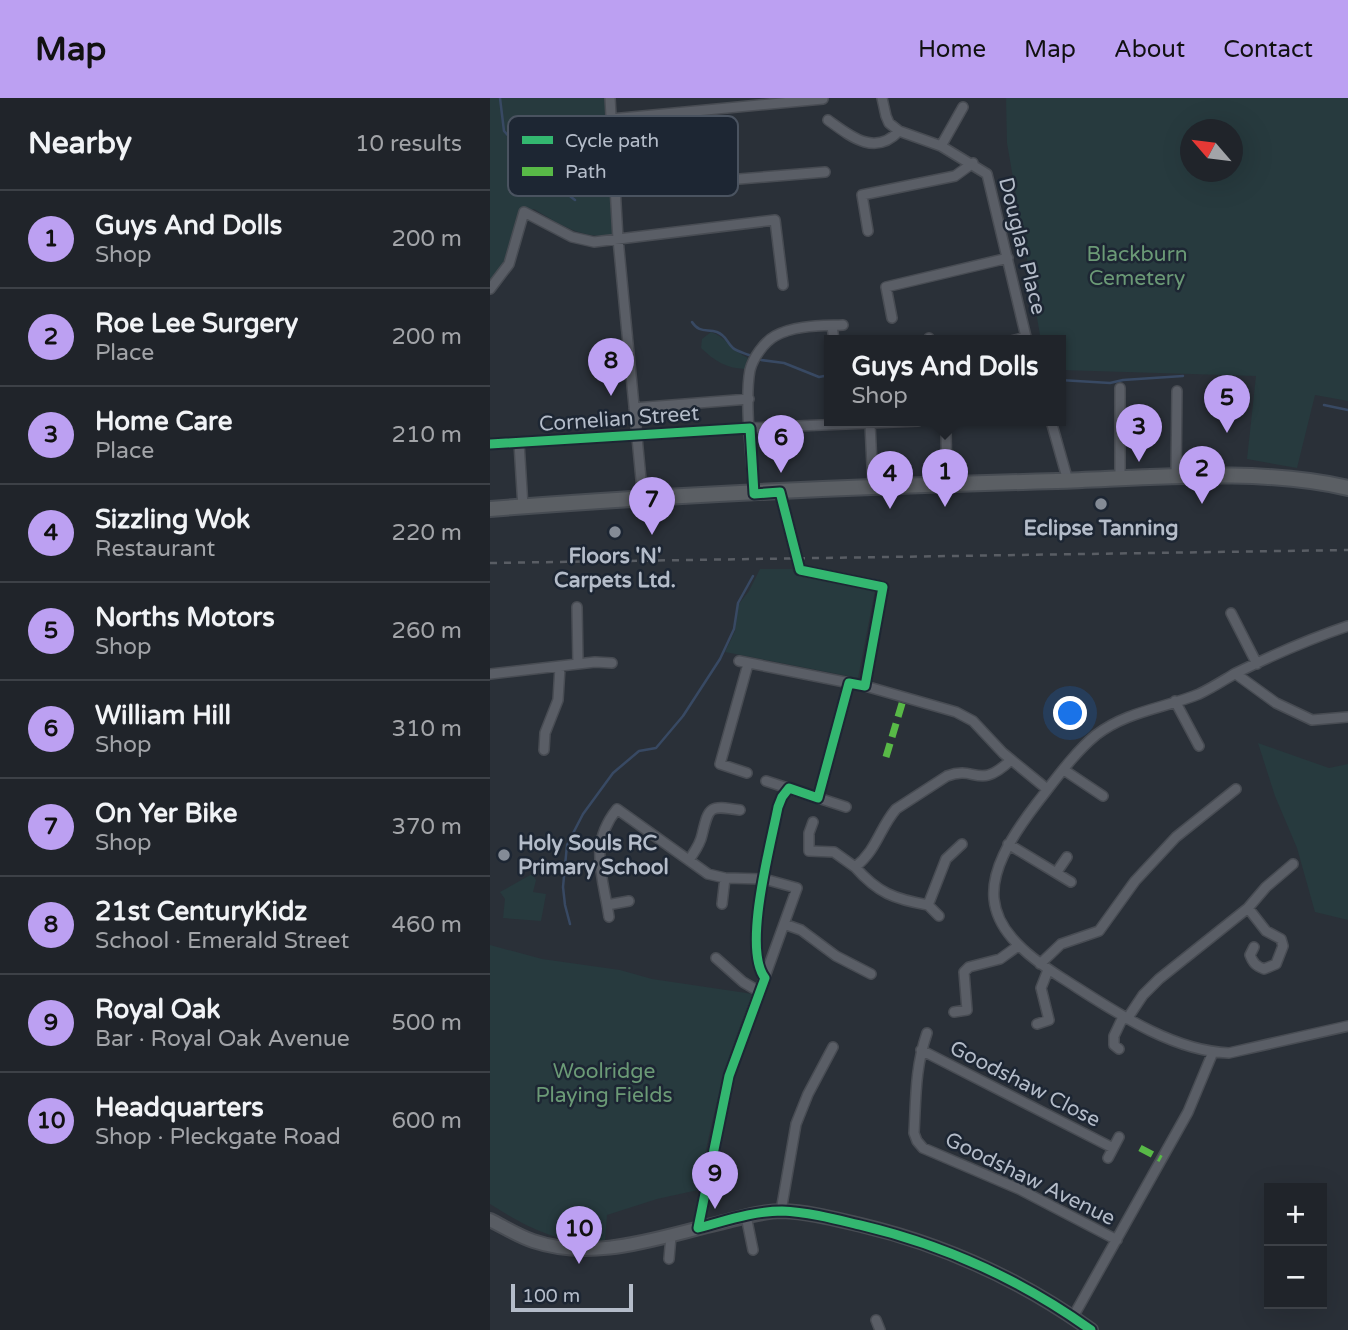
<!DOCTYPE html>
<meta charset="utf-8">
<style>
:root{--surface:#20242a;--page:#282c32;--text:#f1f3f6;--muted:#a2a4a8;--line:#3d4147;--accent:#bca0f2}
body{margin:0;font-family:"Varela Round",sans-serif;background:var(--page);color:var(--text)}
.controls{position:absolute;right:21px;bottom:21px;display:grid;overflow:hidden;border-radius:0px;box-shadow:0 7px 28px #0002}
.controls button{width:63px;height:63px;display:grid;place-items:center;padding:0;border:0;border-bottom:2px solid var(--line);background:var(--surface);color:var(--text);font:35px sans-serif}
.compass{position:absolute;left:690px;top:21px;width:63px;height:63px;border-radius:50%;background:var(--surface);box-shadow:0 7px 28px #0002;rotate:298deg}
.scale{position:absolute;left:21px;bottom:18px;width:122px;box-sizing:border-box;padding-left:7px;border:4px solid #b4bcc9;border-top:0;font-size:19px;line-height:24px;white-space:nowrap;color:#b4bcc9;-webkit-text-stroke:5px #1d2633;paint-order:stroke}
.you{position:absolute;left:581px;top:616px;width:24px;height:24px;margin:-18px;border:5px solid #fff;border-radius:50%;background:#1a73e8;box-shadow:0 0 0 10px #1a73e833}
.badge{display:grid;place-items:center;width:46px;height:46px;border-radius:50%;background:var(--accent);color:#111;font-size:23px;font-weight:700}
.pin{position:absolute;translate:-50% -58px;filter:drop-shadow(0 2px 4px #0008)}
.pin::after{content:'';position:absolute;top:37px;width:24px;height:21px;background:inherit;clip-path:polygon(0 0,100% 0,50% 100%)}
.popup{position:absolute;left:334px;top:237px;width:242px;height:91px;box-sizing:border-box;display:grid;place-content:center;border-radius:0px;background:var(--surface);filter:drop-shadow(0 2px 5px #0005);font-size:23px;white-space:nowrap;color:var(--muted)}
.popup b{font-size:26px;color:var(--text)}
.popup::after{content:'';position:absolute;left:50%;top:100%;margin-left:-14px;border:14px solid transparent;border-top-color:var(--surface)}
.list{margin:0;padding:0;list-style:none}
h2{display:flex;justify-content:space-between;align-items:center;height:91px;margin:0;padding:0 28px;font-size:30px}
h2 small{font-size:23px;font-weight:400;color:var(--muted)}
.list li{display:grid;grid-template-columns:46px 1fr auto;gap:21px;align-items:center;box-sizing:border-box;height:98px;padding:0 28px;border-top:2px solid var(--line)}
.list b{display:block;font-size:26px;white-space:nowrap}
.list p{margin:0;font-size:23px;white-space:nowrap;color:var(--muted)}
.list em{font-size:23px;font-style:normal;color:var(--muted)}
.map{position:relative;flex:none;width:858px;height:1232px;overflow:hidden}
header{display:flex;align-items:center;gap:42px;box-sizing:border-box;height:98px;padding:0 35px;background:var(--accent);color:#111}
header strong{font-size:33px}
nav{display:flex;gap:38px;margin-inline-start:auto;font-size:24px}
main{display:flex}
aside{flex:1;background:var(--surface)}
.map>svg:first-child{display:block}
</style>
<header>
<strong>Map</strong>
<nav><a>Home</a><a>Map</a><a>About</a><a>Contact</a></nav>
</header>
<main>
<aside>
<h2>Nearby<small>10 results</small></h2>
<ul class="list">
<li><span class="badge">1</span><div><b>Guys And Dolls</b><p>Shop</p></div><em>200 m</em></li>
<li><span class="badge">2</span><div><b>Roe Lee Surgery</b><p>Place</p></div><em>200 m</em></li>
<li><span class="badge">3</span><div><b>Home Care</b><p>Place</p></div><em>210 m</em></li>
<li><span class="badge">4</span><div><b>Sizzling Wok</b><p>Restaurant</p></div><em>220 m</em></li>
<li><span class="badge">5</span><div><b>Norths Motors</b><p>Shop</p></div><em>260 m</em></li>
<li><span class="badge">6</span><div><b>William Hill</b><p>Shop</p></div><em>310 m</em></li>
<li><span class="badge">7</span><div><b>On Yer Bike</b><p>Shop</p></div><em>370 m</em></li>
<li><span class="badge">8</span><div><b>21st CenturyKidz</b><p>School · Emerald Street</p></div><em>460 m</em></li>
<li><span class="badge">9</span><div><b>Royal Oak</b><p>Bar · Royal Oak Avenue</p></div><em>500 m</em></li>
<li><span class="badge">10</span><div><b>Headquarters</b><p>Shop · Pleckgate Road</p></div><em>600 m</em></li>
</ul>
</aside>
<div class="map">
<svg width="858" height="1232" viewBox="0 0 858 1232">
<rect width="100%" height="100%" fill="#2a3038"/>
<path fill="#273a3e" fill-rule="evenodd" d="M0 0H115L124 138C90 140 72 128 44 111L28 115C35 139 14 166 0 185Z
M516 0H858V303L825 297 807 370 757 361 766 278 571 272 570 243H551L517 45ZM701 32H743V74H701Z
M221 234C236 239 243 254 258 260L255 271C235 270 225 263 211 250L212 241Z
M270 471H302L305 477 385 492 368 580 235 554 245 533 248 507 259 493Z
M768 645 839 670 858 666V822L825 814 807 750 785 698Z
M42 776 46 782 43 794 56 796 51 823 13 820 15 801 10 794Z
M0 847 52 861 130 872 162 881 263 896C235 960 221 1024 208 1092L167 1101 117 1117 115 1143C74 1150 33 1127 0 1106Z"/>
<g fill="none" stroke-linecap="round" stroke-linejoin="round">
<path stroke="#384963" stroke-width="2.5" d="M10 0 14 33 59 82 85 102
M202 224C209 235 216 231 227 234 237 238 236 244 243 250 246 253 254 255 259 257
M271 262 294 265 329 279 340 277
M570 282 620 285 633 282 693 278
M834 307 858 312
M80 826 75 807 73 789 77 747 93 716 123 675 149 653 166 650 193 618 230 561 244 531 248 505 263 478"/>
<defs>
<path id="minor" d="M120 0 128 141 153 402
M392 0 396 18 399 25 409 33 451 48 497 76 537 243
M121 21 333 1
M338 22C360 38 385 59 409 33
M451 48 473 9
M126 91 335 74
M378 133 372 97 465 78 483 65
M0 191 19 166 34 114 82 139 104 144 285 122 293 187
M402 220 396 189 518 160
M342 228 344 242
M439 240V243
M521 243 536 239
M630 290V381
M144 310 259 301
M447 323 453 326 456 334 457 386
M561 323 578 383
M380 326 383 389
M29 345 33 409
M0 346 260 330 428 323
M686 379 687 293
M290 394 310 472 393 489 375 588
M264 396C262 362 254 304 260 272 263 260 274 244 285 238 305 227 331 228 353 227
M87 509 88 566
M741 515 767 566
M858 528C819 541 783 557 746 575 734 582 722 590 709 596 675 610 637 613 606 637 584 655 565 682 547 705 488 782 483 825 572 880 621 911 680 953 739 955L858 928
M249 563 375 588 466 614 483 623 513 655 557 691
M0 576 105 564 122 565
M746 576 786 605 822 622 858 619
M685 603 709 648
M54 652 55 635 68 602 70 569
M574 672 613 698
M257 675 230 666 258 566
M276 683 356 709
M328 700 359 585
M323 724 319 735V753L344 754 365 769C387 752 389 731 406 711L457 678C487 667 488 693 521 662
M518 746 581 784
M199 762C204 754 210 747 212 737 219 708 219 707 250 712
M365 769C388 795 404 801 438 807L456 761 472 746
M566 775 577 759
M232 806 235 780
M117 807 139 803
M438 807 449 818
M758 810 776 833 791 841 793 848 786 866 774 871C766 868 763 865 760 857L764 849
M119 819C113 778 98 747 127 711L218 776 235 780 274 781 307 790 239 978 208 1130
M294 826 311 832 346 858 381 876
M226 860 253 884 270 894
M550 866 571 846 609 833 645 783 686 739 746 691
M464 914 477 912 474 874 479 869 510 861 528 848
M637 921 653 897 669 881 758 810 776 789 803 766
M547 926 559 922 551 890 558 872
M437 935C425 970 426 999 424 1035L427 1043 433 1050 529 1091 627 1142
M629 951 624 947V938L633 919
M431 952 623 1050
M618 1060 629 1039
M291 1113 306 1026 318 996 343 949
M256 1118 263 1152
M179 1161 181 1138
M583 1219 698 1014 723 954
M386 1222 390 1232"/>
<path id="secondary" d="M0 1122C14 1129 28 1138 43 1143 105 1164 169 1139 230 1125 250 1120 272 1113 292 1113 319 1114 345 1121 371 1127 455 1147 530 1181 601 1232"/>
<path id="trunk" d="M0 411C188 396 378 388 567 383 658 380 770 369 858 390"/>
</defs>
<use href="#minor" stroke="#484c53" stroke-width="12"/>
<use href="#secondary" stroke="#484c53" stroke-width="16"/>
<use href="#trunk" stroke="#474c53" stroke-width="18"/>
<use href="#minor" stroke="#5a5e66" stroke-width="9"/>
<use href="#secondary" stroke="#595d64" stroke-width="12"/>
<use href="#trunk" stroke="#5b5f64" stroke-width="14"/>
<path stroke="#595d64" stroke-width="2.5" stroke-dasharray="7 7" stroke-linecap="butt" d="M0 465 858 452"/>
<path stroke="#58b947" stroke-width="7" stroke-dasharray="14 7" stroke-linecap="butt" d="M396 659 414 599
M650 1050 671 1061"/>
<defs>
<path id="cycleway" d="M0 346 260 330 264 396 290 394 310 472 393 489 375 588 359 585 328 700 299 690 292 699 288 709C281 746 252 851 275 880L239 978 208 1130C235 1123 264 1113 292 1113 318 1114 345 1121 370 1127 455 1147 530 1181 601 1232"/>
</defs>
<use href="#cycleway" stroke="#1d2633" stroke-width="13"/>
<use href="#cycleway" stroke="#33b770" stroke-width="9"/>
</g>
<g fill="#848b96" stroke="#1d2633" stroke-width="2.5">
<circle cx="611" cy="406" r="7"/>
<circle cx="125" cy="434" r="7"/>
<circle cx="14" cy="757" r="7"/>
</g>
<g text-anchor="middle" dominant-baseline="central" stroke-width="5" stroke-linejoin="round" paint-order="stroke">
<g font-size="21" fill="#b4bcc9" stroke="#1d2633">
<text transform="translate(532 148) rotate(76)">Douglas Place</text>
<text transform="translate(129 321) rotate(-4)">Cornelian Street</text>
<text transform="translate(535 986) rotate(27)">Goodshaw Close</text>
<text transform="translate(540 1081) rotate(26)">Goodshaw Avenue</text>
</g>
<g font-size="21" fill="#6b9a76" stroke="#1d2633">
<text x="647" y="156">Blackburn<tspan x="647" dy="24">Cemetery</tspan></text>
<text x="114" y="973">Woolridge<tspan x="114" dy="24">Playing Fields</tspan></text>
</g>
<g font-size="21" font-weight="bold" fill="#b4bcc9" stroke="#1d2633">
<text x="611" y="430">Eclipse Tanning</text>
<text x="125" y="458">Floors 'N'<tspan x="125" dy="24">Carpets Ltd.</tspan></text>
<text x="28" y="745" text-anchor="start">Holy Souls RC<tspan x="28" dy="24">Primary School</tspan></text>
</g>
</g>
<rect x="18" y="18" width="230" height="80" rx="10" fill="#1d2633" stroke="#4a5360" stroke-width="2"/>
<rect x="32" y="38" width="31" height="8" fill="#33b770"/>
<rect x="32" y="69" width="31" height="9" fill="#58b947"/>
<g font-size="19" fill="#b4bcc9">
<text x="75" y="49">Cycle path</text>
<text x="75" y="80">Path</text>
</g>
</svg>
<div class="controls">
<button>+</button>
<button>−</button>
</div>
<svg class="compass" viewBox="-18 -18 36 36"><path d="M0-13l5 13h-10z" fill="#e53935"/><path d="M0 13l5-13h-10z" fill="#a2a4a8"/></svg>
<div class="scale">100 m</div>
<div class="you"></div>
<div class="pin badge" style="left:455px;top:409px">1</div>
<div class="popup"><b>Guys And Dolls</b>Shop</div>
<div class="pin badge" style="left:712px;top:406px">2</div>
<div class="pin badge" style="left:649px;top:364px">3</div>
<div class="pin badge" style="left:400px;top:411px">4</div>
<div class="pin badge" style="left:737px;top:335px">5</div>
<div class="pin badge" style="left:291px;top:375px">6</div>
<div class="pin badge" style="left:162px;top:437px">7</div>
<div class="pin badge" style="left:121px;top:298px">8</div>
<div class="pin badge" style="left:225px;top:1111px">9</div>
<div class="pin badge" style="left:89px;top:1166px">10</div>
</div>
</main>
